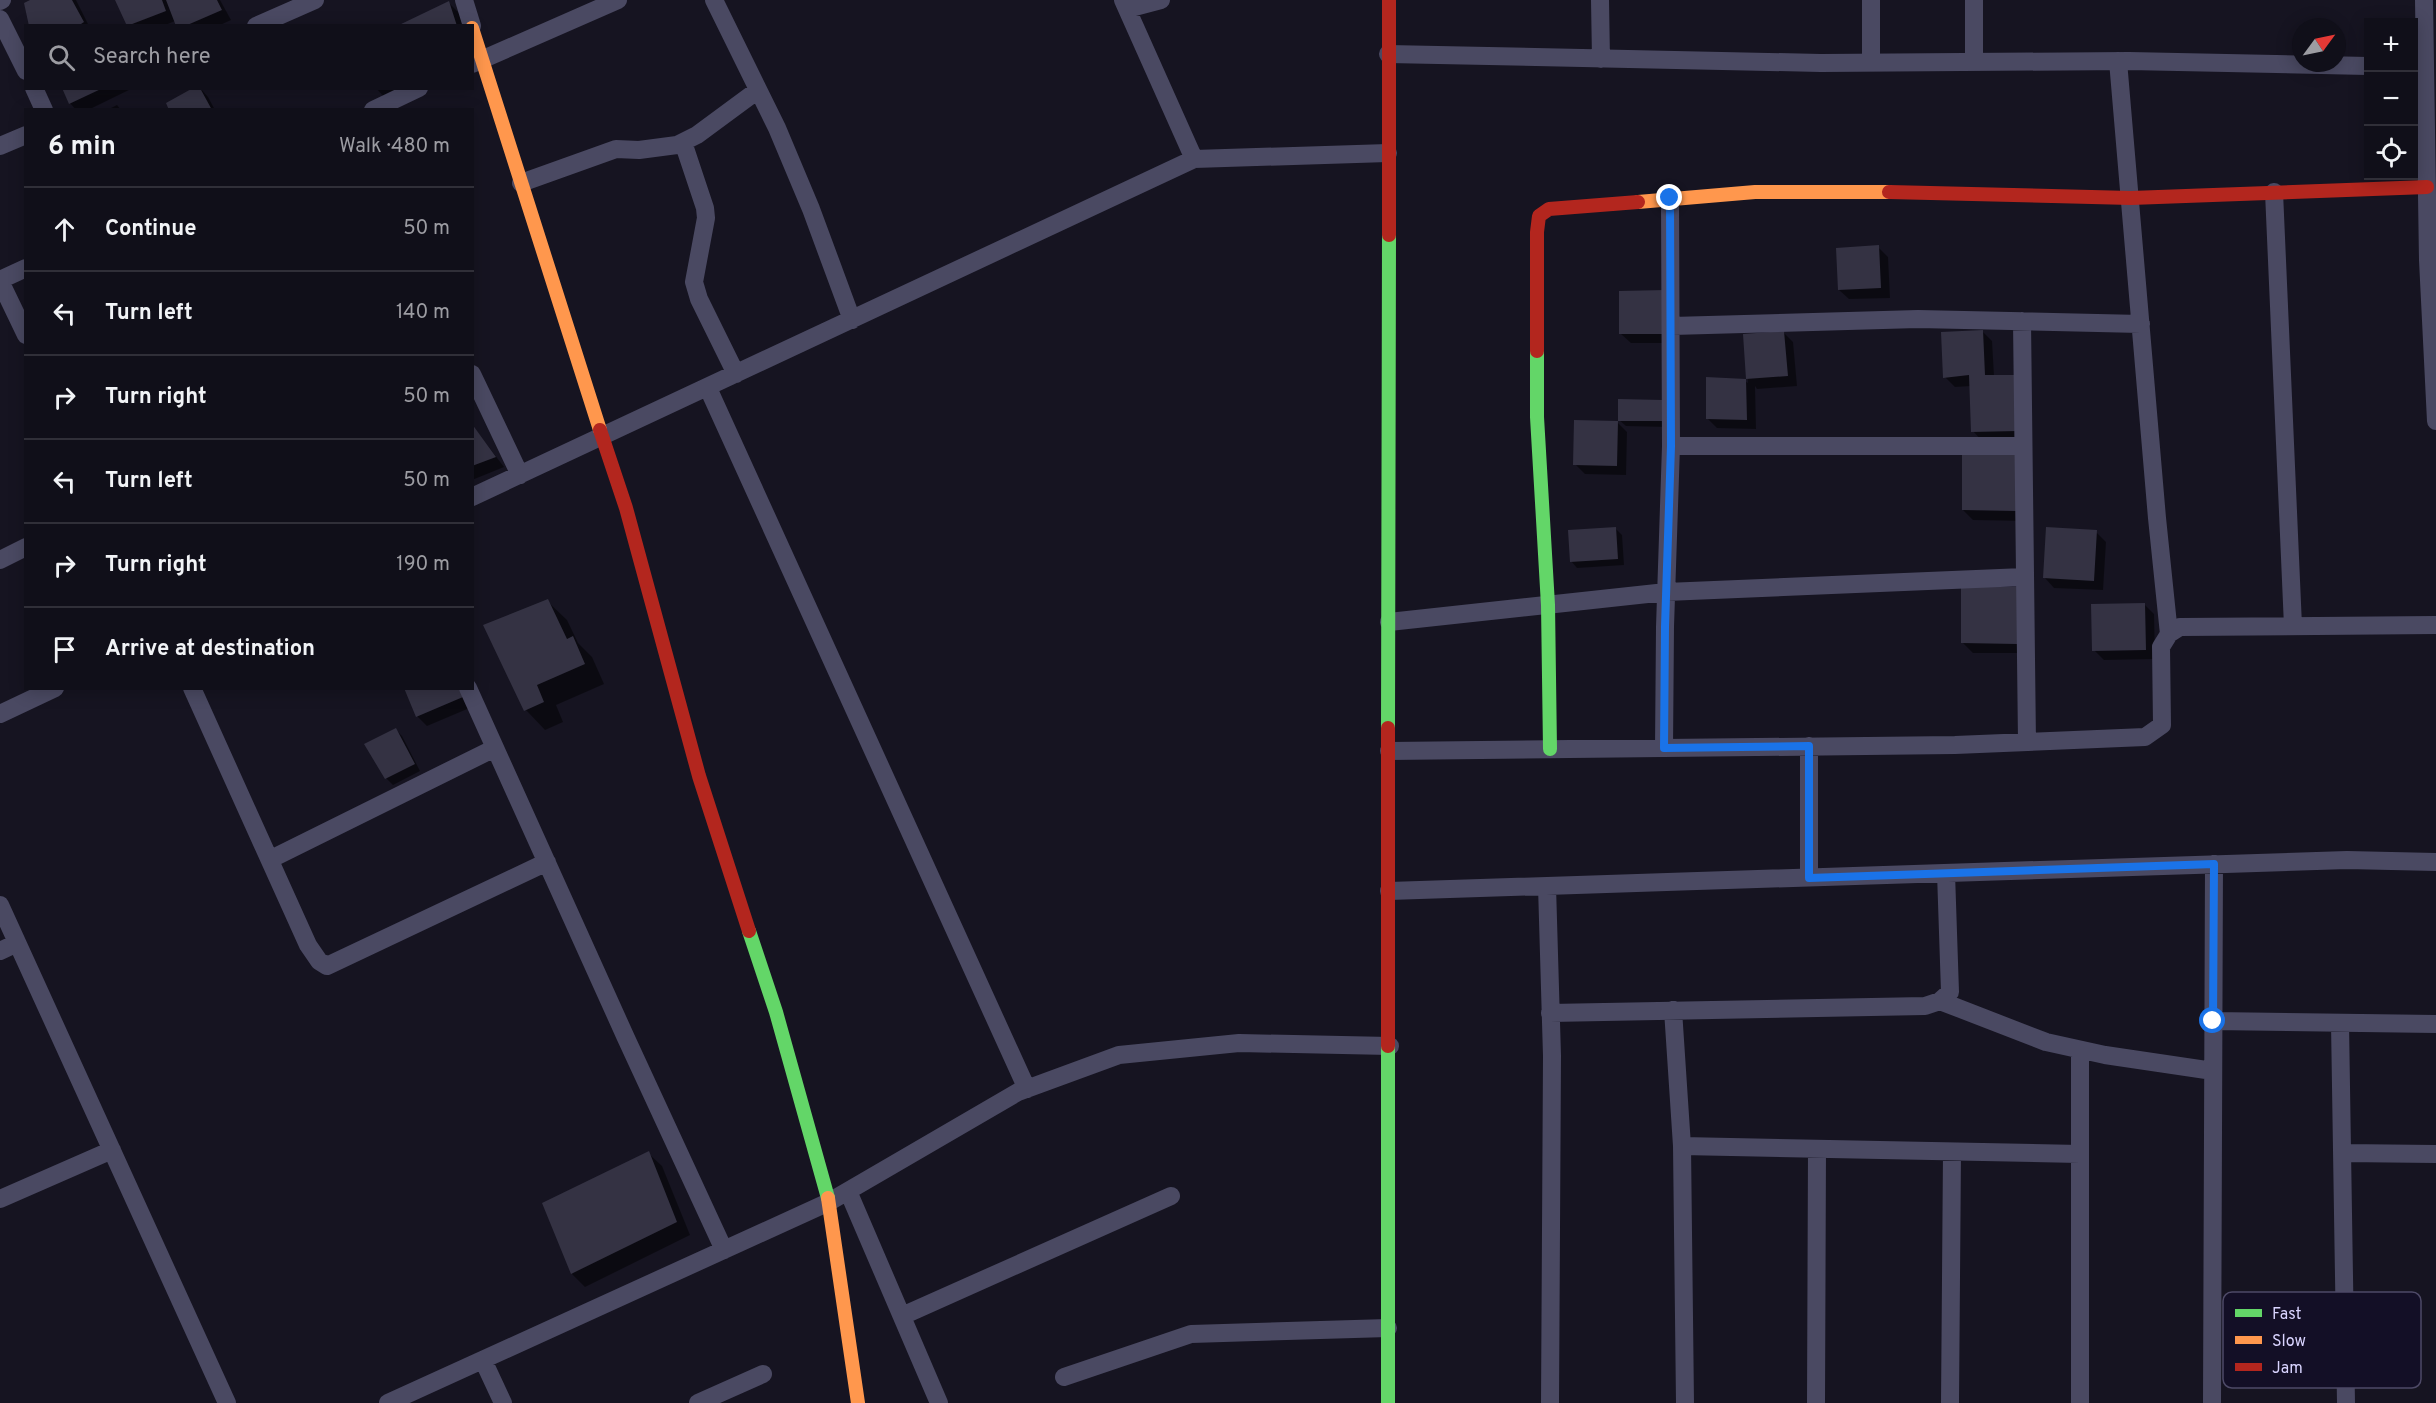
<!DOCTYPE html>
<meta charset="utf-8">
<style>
:root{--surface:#100f19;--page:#191822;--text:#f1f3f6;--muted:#9c9ca2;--line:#302f38}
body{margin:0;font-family:Overpass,sans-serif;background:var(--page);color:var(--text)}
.controls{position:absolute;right:18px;top:18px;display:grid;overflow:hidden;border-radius:0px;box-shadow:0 3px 15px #0003}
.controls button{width:54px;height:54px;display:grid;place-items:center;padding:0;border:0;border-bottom:2px solid var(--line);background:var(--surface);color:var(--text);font:30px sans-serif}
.compass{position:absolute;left:2292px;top:18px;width:54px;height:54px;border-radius:50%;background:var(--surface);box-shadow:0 3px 15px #0003;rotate:57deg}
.stop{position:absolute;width:18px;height:18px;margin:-14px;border:4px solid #1a73e8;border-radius:50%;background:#fff}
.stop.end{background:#1a73e8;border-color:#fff;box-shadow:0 2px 6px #0008}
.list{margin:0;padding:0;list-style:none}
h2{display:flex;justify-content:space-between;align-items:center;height:78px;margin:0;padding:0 24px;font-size:26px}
h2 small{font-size:20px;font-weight:400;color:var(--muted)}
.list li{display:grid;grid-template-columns:39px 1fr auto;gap:18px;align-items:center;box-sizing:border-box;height:84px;padding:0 24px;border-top:2px solid var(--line)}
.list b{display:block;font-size:22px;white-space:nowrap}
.list em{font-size:20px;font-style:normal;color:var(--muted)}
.icon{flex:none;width:33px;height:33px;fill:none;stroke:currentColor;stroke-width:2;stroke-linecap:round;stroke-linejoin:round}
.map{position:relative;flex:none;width:2436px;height:1403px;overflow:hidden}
.search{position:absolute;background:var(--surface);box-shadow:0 3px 15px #0003;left:24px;top:24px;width:450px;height:66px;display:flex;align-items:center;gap:15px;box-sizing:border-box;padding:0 21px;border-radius:0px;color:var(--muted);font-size:22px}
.panel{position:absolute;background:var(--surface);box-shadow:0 3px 15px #0003;left:24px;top:108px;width:450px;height:582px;border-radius:0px}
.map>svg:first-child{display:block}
</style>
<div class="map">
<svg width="2436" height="1403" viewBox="0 0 2436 1403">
<rect width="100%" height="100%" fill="#161421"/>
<path fill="#0007" d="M34 0H76L89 26H31Z
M116 0H220L231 20 218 26H177L175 21 163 26 128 25Z
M449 3 462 16 465 26H401Z
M64 88H133L88 110H76L70 103Z
M200 88 208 97 215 110H170Z
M376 88H423L384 97Z
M117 105 121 110H107Z
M1878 247 1888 257 1890 298 1849 299 1839 290Z
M1666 291 1676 343H1631L1621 334Z
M1982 331 1992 341 1994 376 2027 440 1982 441 1973 431 1971 386 1955 387 1945 377Z
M1784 333 1793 342 1797 386 1757 389 1755 386 1756 429 1717 428 1707 418 1745 381 1748 383 1744 335Z
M1662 401 1668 427 1626 426 1619 420Z
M1617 422 1627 432 1626 475 1585 474 1575 464Z
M472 425 504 467 472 480Z
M2017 456 2026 521 1973 520 1963 510Z
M1615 528 1622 535 1624 565 1577 568 1571 561Z
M2096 532 2106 542 2103 590 2054 588 2045 578Z
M1963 588 2027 653H1973L1963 643Z
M547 601 567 620 578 643 592 657 604 684 556 705 563 722 545 730 526 710Z
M2144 604 2154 614 2155 659 2104 660 2094 650Z
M472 688 479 704 427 726 417 716Z
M395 729 402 736 420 771 393 785 386 778Z
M648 1153 662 1166 690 1235 585 1287 572 1274Z"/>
<path fill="#343243" d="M30 0H72L84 22 78 26H29L24 3Z
M115 0H162L166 11 127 26Z
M166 0H217L222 10 185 26H176Z
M449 1 457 26H397Z
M62 88H103L69 104Z
M193 88H200L212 110H169L166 103Z
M1879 245 1881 288 1838 290 1836 248Z
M1666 290 1667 334H1619V291Z
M1983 330 1985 375H2016L2018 431 1971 432 1969 375 1943 378 1941 332Z
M1784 331 1788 376 1746 379 1743 334Z
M1706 377 1746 379 1747 420 1706 419Z
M1618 399 1663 400V421H1618L1617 466 1573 465 1574 420 1618 421Z
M472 424 496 457 472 466Z
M1962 454H2018L2017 511 1962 510Z
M1616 527 1618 559 1570 562 1568 530Z
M2046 527 2097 530 2094 581 2043 578Z
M1961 587H2018L2017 644 1961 643Z
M548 599 567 639 573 636 585 664 537 685 544 702 524 711 483 625Z
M2145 603 2146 650 2092 651 2091 604Z
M404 688H468L470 694 416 717Z
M396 728 415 764 385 779 364 744Z
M649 1151 677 1222 571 1274 542 1203Z"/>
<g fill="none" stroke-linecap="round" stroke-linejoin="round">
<path stroke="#4a4962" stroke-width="18" d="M464 0 472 26
M714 0 777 128 811 209 852 320
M1123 0 1194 159
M1600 0 1601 59
M2424 0 2428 260 2436 421
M0 1 2 0
M1127 9 1161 0
M0 19 26 71
M256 26 315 0
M1388 54 1821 63 2129 61 2368 66
M2118 61 2157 518 2169 634
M1974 62V0
M1871 63V0
M472 64 618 0
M34 88 44 110
M373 110 419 88
M683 142 705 208 706 218 694 282 699 299 736 374
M0 146 26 135
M521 183 616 149 639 150 677 145 697 135 758 90
M2274 192 2293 626
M0 280 26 268
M0 281 26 335
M2022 321 2027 742
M1672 326 1918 319 2141 324
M472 374 520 475
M708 388 1027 1089
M1671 446H2023
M472 497 1194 159 1388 153
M0 560 26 547
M1389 622 1666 592 2024 577
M192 688 308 945 319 961 327 966 547 862
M468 688 626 1038 724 1250
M0 714 55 688
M1809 746V877
M1664 748 1665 627 1671 446 1670 198
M1389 751 1955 745 2145 737 2162 725 2161 647 2169 634 2180 627 2436 625
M271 859 495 748
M1547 886 1552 1056 1550 1403
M1389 891 2347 860 2436 862
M0 905 227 1403
M0 951 17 943
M1940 1001 2046 1042 2105 1055 2213 1071
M1673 1010 1682 1146 1685 1403
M1550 1013 1925 1006 1940 1001 1950 992 1946 873
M2213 1021 2436 1024
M2340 1023 2346 1403
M1682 1146 2080 1154
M2343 1153 2436 1154
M848 1191 939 1403
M0 1199 112 1150
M902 1316 1171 1196
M483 1360 503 1403
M1064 1377 1191 1334 1388 1328
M388 1403 829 1202 1018 1092 1119 1055 1239 1043 1390 1046
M698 1403 763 1374
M1816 1403 1817 1149
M1950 1403 1952 1152
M2080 1403V1050
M2212 1403 2214 864"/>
<path stroke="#63d668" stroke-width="14" d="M1537 351V417L1548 605 1550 749
M1388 728 1389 235
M749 931 776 1012 828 1198
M1388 1403V1046"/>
<path stroke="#ff974d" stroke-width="14" d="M472 28 600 430
M1638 202 1755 192H1889
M828 1198 858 1403"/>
<path stroke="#b3261e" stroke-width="14" d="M1889 192 2131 198 2427 187
M1389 235V0
M1537 351V232L1539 216 1549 209 1638 202
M600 430 626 508 699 776 749 931
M1388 1046V728"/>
</g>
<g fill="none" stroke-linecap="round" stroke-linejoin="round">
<path stroke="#1a73e8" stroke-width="8" d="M1670 198 1671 446 1665 627 1664 748 1809 746V878L2214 864 2213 1021"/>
</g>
<rect x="2223" y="1292" width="198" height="96" rx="9" fill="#130f26" stroke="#4e4a67" stroke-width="1.5"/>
<rect x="2235" y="1309" width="27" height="8" fill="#63d668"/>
<rect x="2235" y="1336" width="27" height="8" fill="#ff974d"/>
<rect x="2235" y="1363" width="27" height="8" fill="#b3261e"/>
<g font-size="16" fill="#d9d4ff">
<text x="2272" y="1319">Fast</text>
<text x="2272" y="1346">Slow</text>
<text x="2272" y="1373">Jam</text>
</g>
</svg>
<div class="controls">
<button>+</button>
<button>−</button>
<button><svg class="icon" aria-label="locate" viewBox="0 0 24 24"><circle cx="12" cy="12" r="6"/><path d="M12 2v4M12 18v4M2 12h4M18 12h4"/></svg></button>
</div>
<svg class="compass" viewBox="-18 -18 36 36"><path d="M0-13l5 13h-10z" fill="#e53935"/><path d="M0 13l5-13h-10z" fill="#9c9ca2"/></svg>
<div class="stop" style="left:2213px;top:1021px"></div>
<div class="stop end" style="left:1670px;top:198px"></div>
<div class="search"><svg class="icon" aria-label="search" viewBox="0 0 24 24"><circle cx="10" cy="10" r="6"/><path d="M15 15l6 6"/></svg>Search here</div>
<section class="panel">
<h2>6 min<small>Walk · 480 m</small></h2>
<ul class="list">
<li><svg class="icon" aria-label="ahead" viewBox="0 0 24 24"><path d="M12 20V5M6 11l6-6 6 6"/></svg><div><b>Continue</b></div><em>50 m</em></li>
<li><svg class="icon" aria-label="left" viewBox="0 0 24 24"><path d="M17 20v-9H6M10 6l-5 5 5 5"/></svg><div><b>Turn left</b></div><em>140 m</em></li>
<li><svg class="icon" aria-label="right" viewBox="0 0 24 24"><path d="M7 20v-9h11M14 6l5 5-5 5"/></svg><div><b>Turn right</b></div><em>50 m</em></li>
<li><svg class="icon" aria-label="left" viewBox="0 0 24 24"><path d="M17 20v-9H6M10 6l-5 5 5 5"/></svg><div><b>Turn left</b></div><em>50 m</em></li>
<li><svg class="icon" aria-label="right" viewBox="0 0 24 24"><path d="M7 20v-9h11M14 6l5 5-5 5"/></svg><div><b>Turn right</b></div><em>190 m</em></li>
<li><svg class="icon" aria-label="arrive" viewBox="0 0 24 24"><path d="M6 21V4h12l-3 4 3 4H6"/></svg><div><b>Arrive at destination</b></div></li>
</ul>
</section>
</div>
